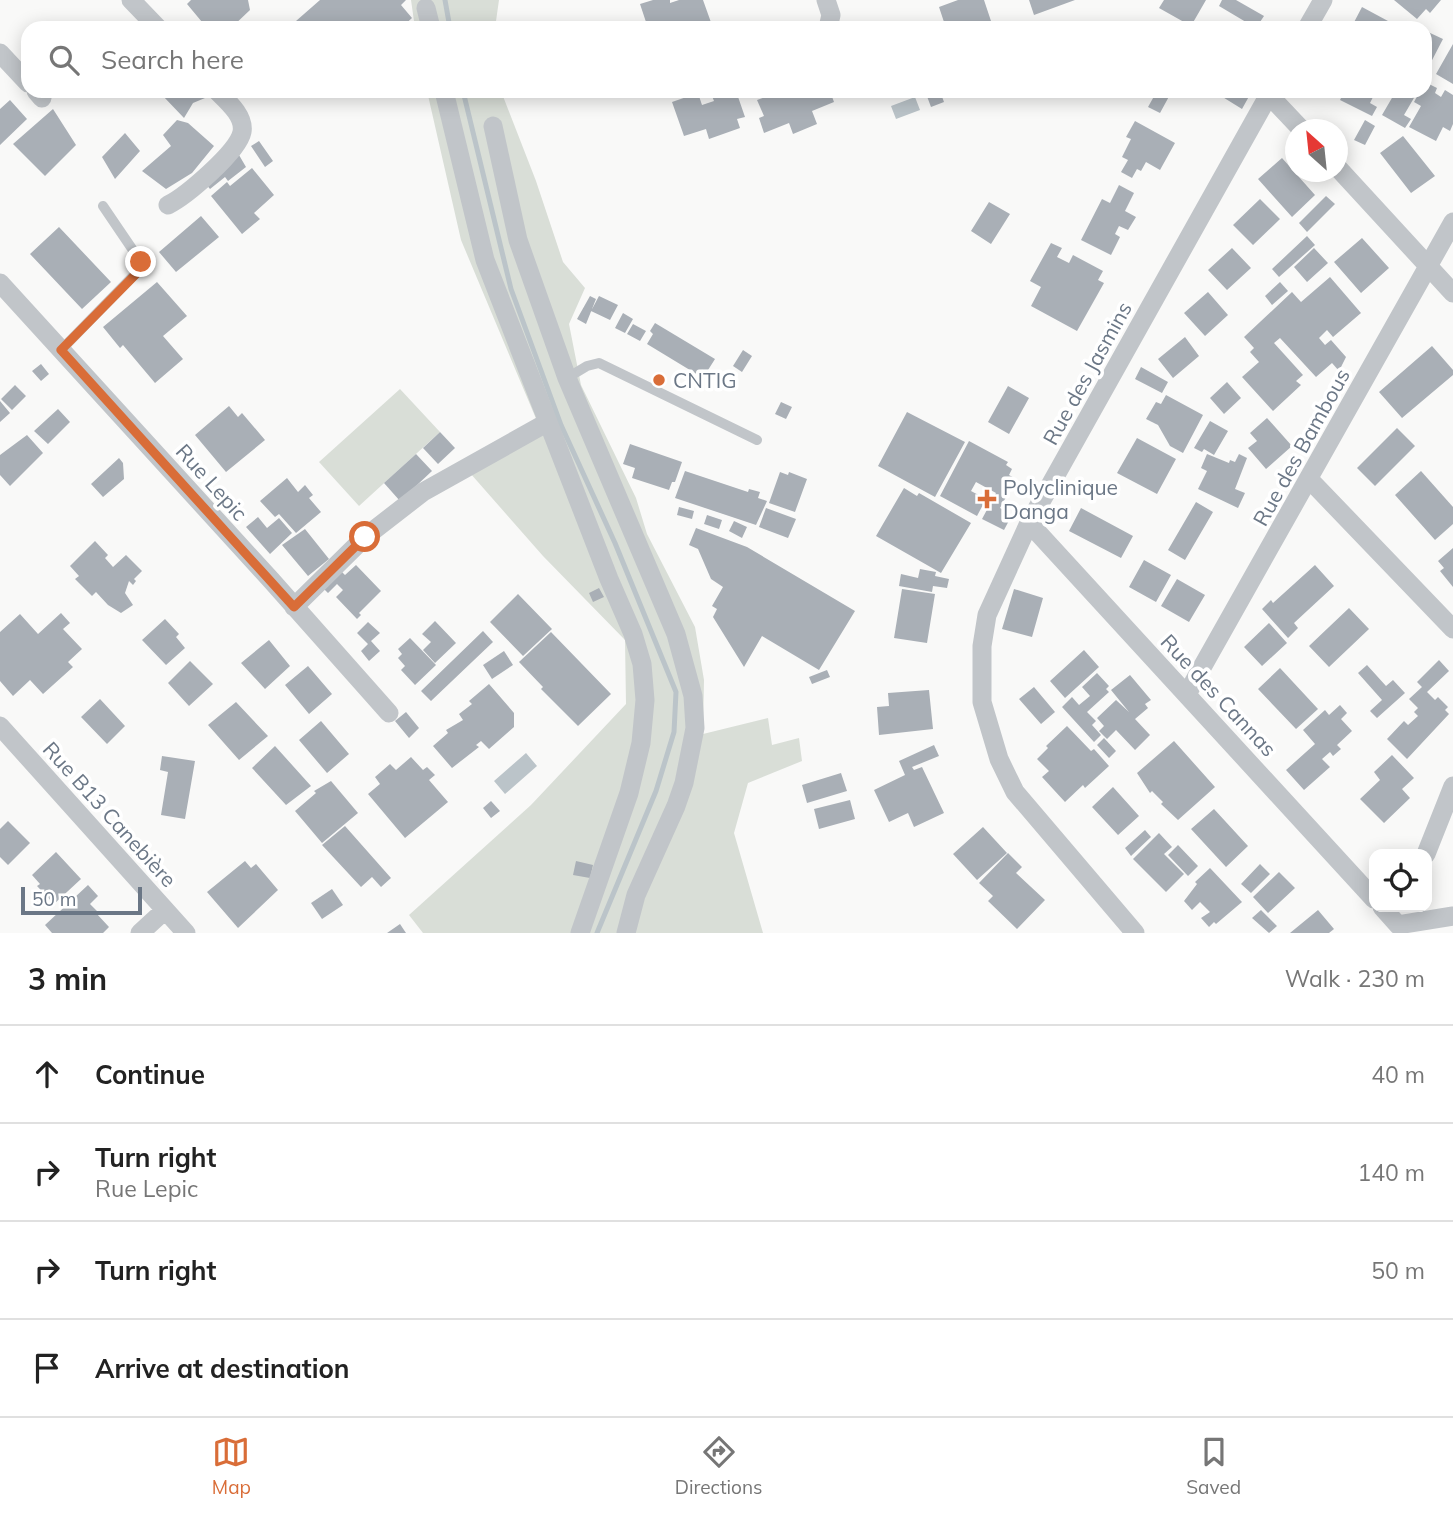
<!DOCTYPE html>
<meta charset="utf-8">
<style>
:root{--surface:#fff;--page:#f6f6f6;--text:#222;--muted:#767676;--line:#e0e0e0;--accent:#d96d38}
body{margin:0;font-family:Mulish,sans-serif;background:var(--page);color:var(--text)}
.controls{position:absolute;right:21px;bottom:21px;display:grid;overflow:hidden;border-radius:14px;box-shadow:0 4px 18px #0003}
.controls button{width:63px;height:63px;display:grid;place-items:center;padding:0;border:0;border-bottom:2px solid var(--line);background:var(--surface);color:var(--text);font:35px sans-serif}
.compass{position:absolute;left:1285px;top:119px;width:63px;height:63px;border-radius:50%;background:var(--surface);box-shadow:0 4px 18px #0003;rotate:333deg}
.scale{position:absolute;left:21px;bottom:18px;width:121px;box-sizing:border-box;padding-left:7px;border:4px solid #6b7786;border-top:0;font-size:19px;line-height:24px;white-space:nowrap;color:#6b7786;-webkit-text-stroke:5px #fff;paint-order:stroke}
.stop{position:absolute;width:21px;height:21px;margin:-16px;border:5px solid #d96d38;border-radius:50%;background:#fff}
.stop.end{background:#d96d38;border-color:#fff;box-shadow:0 2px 7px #0008}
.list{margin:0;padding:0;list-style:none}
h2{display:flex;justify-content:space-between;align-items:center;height:91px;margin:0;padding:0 28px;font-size:30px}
h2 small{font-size:23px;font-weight:400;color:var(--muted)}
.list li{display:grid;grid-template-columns:46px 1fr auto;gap:21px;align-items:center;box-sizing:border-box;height:98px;padding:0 28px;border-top:2px solid var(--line)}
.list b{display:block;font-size:26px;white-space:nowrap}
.list p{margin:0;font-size:23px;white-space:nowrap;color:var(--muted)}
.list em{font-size:23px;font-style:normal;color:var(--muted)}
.icon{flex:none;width:38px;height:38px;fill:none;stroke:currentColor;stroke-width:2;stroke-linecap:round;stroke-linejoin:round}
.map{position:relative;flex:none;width:1453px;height:933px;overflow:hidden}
.search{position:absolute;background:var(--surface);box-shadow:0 4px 18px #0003;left:21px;right:21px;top:21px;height:77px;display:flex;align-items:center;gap:18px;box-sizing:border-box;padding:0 24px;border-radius:21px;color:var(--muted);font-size:26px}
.sheet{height:483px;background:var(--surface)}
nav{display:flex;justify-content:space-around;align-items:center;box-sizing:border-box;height:98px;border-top:2px solid var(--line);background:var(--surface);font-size:19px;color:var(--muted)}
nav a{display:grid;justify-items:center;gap:4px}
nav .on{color:var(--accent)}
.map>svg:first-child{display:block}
</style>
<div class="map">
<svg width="1453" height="933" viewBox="0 0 1453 933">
<rect width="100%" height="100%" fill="#f9f9f8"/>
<path fill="#d9ded7" d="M411 0H499L495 28H415Z
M427 91H501L536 181 563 262 585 288 569 324 581 385 636 498 647 534 695 627 704 680 703 734 768 718 772 745 799 738 802 761 748 783 734 833 763 933H423L409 915 531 805 626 704 625 640 543 556 463 465 537 421 461 240Z
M400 389 440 432 359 506 319 462Z"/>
<path fill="#bbc4c9" d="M915 97 920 110 896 119 891 106Z
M526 753 537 766 505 794 494 781Z"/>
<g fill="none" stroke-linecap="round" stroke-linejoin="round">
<path stroke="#bbc4c9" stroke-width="5" d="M445 0 450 28
M463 91 511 289 561 425 615 543 676 692 674 732 656 791 597 933"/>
</g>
<path fill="#a9afb6" d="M191 0H248L250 10 231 28H207L187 4Z
M320 0H406L401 5 412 18 401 28H288Z
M653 0H670V3L679 0H703L713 28H648L640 4Z
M958 0H984L992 24 981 28H946L939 7Z
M1029 0H1075L1034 15Z
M1164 0H1206L1191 26 1159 8Z
M1222 0H1236L1264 16 1256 28 1219 6Z
M1394 0H1441L1430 13 1426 9 1417 19Z
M1362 7 1388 21 1387 24 1394 28H1351Z
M1428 32 1443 39 1429 66 1425 64V38Z
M1453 44V84L1436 74Z
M1427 83 1437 88 1435 93 1441 97 1445 90 1453 95V124L1450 131 1443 127 1436 141 1409 127 1421 106 1414 102 1420 91H1425Z
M165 91H198L205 98 193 103 184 118 162 95Z
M710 91H736L745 117 737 119 740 128 709 139 706 129 684 136 672 102 698 93 702 105 714 101Z
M781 91H830L834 102 812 111 817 124 793 134 789 123 764 133 759 118 764 116 757 100Z
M925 91H940L944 102 931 107Z
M1157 91H1172L1160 113 1148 107Z
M1224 91H1252L1242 109 1221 96Z
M1328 91H1376L1370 103 1377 107 1372 116 1340 100 1341 98Z
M1396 91H1418L1404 115 1411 119 1405 128 1382 115Z
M10 100 27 119 0 145V109Z
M53 109 76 145 45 176 13 144Z
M177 120 188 123 214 146 192 173 166 189 142 171 171 146 163 135Z
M1365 120 1375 126 1365 145 1354 140Z
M1135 121 1175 143 1160 170 1146 162 1141 171 1137 169 1132 178 1121 172 1128 160 1122 157 1131 139 1126 137Z
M125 133 140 151 115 179 102 157Z
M1403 136 1435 176 1411 193 1380 153Z
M259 141 273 161 265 167 251 146Z
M239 155 246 167 228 181 225 177 210 189 205 183Z
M1282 158 1315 195 1292 217 1258 179Z
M252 168 274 195 254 213 260 219 242 234 211 196 227 182 230 186Z
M1119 185 1134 193 1125 211 1136 217 1128 230 1119 226 1115 234 1120 237 1111 255 1081 240 1102 199 1110 203Z
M1326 196 1335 204 1307 232 1299 223Z
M1260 199 1280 219 1253 245 1233 225Z
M989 202 1010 214 991 244 971 231Z
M201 216 219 237 176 272 159 252Z
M59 227 111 282 82 309 30 254Z
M1307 236 1315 245 1279 277 1272 269Z
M1362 238 1389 268 1361 293 1334 262Z
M1051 243 1062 248 1057 257 1069 263 1073 255 1103 271 1098 280 1104 283 1077 331 1031 306 1041 287 1030 281Z
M1232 248 1251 268 1227 290 1208 270Z
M1314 248 1328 263 1307 282 1294 267Z
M1330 277 1361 313 1333 337 1327 330 1319 338 1325 345 1331 340 1346 357 1339 371 1332 363 1316 377 1280 338 1274 343 1303 375 1296 381 1301 385 1273 411 1242 377 1259 362 1250 352 1254 348 1244 337 1292 292 1301 302Z
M157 282 187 316 163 336 183 359 155 383 123 345 120 348 103 327Z
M1280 282 1288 291 1272 305 1265 296Z
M1208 292 1228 315 1205 336 1184 313Z
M590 296 596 299 586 324 577 319Z
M599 296 618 305 610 320 591 311Z
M623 313 633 319 625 333 615 328Z
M655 323 715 359 703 378 647 344 653 334 650 331Z
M633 324 646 331 640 341 627 334Z
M1185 337 1199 356 1173 378 1158 359Z
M1432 346 1453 370V375L1402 418 1379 392Z
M743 350 752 356 742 372 733 366Z
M41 364 49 374 41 381 32 371Z
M1141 367 1168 382 1162 393 1135 379Z
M1227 382 1241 398 1224 414 1210 398Z
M15 385 26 396 12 410 1 399Z
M1008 386 1029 398 1009 434 988 422Z
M1166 395 1203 415 1183 453 1170 446 1158 425 1146 419 1156 402 1161 404Z
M0 401 10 413 0 422Z
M781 402 792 407 786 419 775 414Z
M229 406 238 417 242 413 265 440 226 472 195 435Z
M58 409 70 422 48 444 34 431Z
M907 412 965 442 935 497 878 466Z
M1267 418 1292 446 1266 469 1248 448 1257 441 1250 433Z
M1210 421 1228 431 1214 455 1204 449 1202 452 1194 448Z
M1397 428 1415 446 1375 486 1357 468Z
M440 432 455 448 438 464 423 448Z
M27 435 43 453 10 486 0 475V455Z
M1137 438 1176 459 1157 494 1117 473Z
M969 441 1008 462 1006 465 1012 469 1009 475 1016 479 1000 508 1012 515 1004 530 982 519 996 493 976 482 971 491 986 499 977 516 940 496Z
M630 444 682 462 675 482H672L669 490 632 478 635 468 623 464Z
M416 454 432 471 400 501 384 483Z
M1207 454 1229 463 1230 460 1235 462 1239 454 1247 458 1235 489 1245 493 1238 508 1198 489 1207 471 1201 468Z
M119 458 123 463 124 479 103 497 91 484Z
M685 471 748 492 749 489 760 492 758 498 767 501 756 525 675 498Z
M1421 471 1453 507V524L1435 540 1395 495Z
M780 472 788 475 789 472 807 479 795 512 769 503Z
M287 478 298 492 305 485 313 495 309 498 321 512 296 533 279 514 275 517 260 501Z
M904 488 917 496 919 493 971 523 941 573 876 536Z
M1196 502 1213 512 1185 560 1168 550Z
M679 507 694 511 692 519 677 515Z
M766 508 796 519 788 538 759 527Z
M1081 508 1133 536 1121 558 1069 531Z
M707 515 722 520 719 529 704 524Z
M258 517 267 528 279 518 292 533 270 554 246 527Z
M734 521 747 527 742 538 729 531Z
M696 528 747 547 855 611 819 670 762 636 744 667 713 617 717 609 712 606 723 587 711 579 698 549 689 545Z
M305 529 329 559 308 576 282 545Z
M95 541 108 555 105 558 113 567 126 555 142 571 134 579 136 581 133 585 129 581 125 593 133 605 121 613 108 605 96 592 92 596 75 579 79 576 70 566Z
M1453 548V587L1440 571 1444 568 1438 561Z
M1144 560 1171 575 1156 602 1129 587Z
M356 565 381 591 359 613 361 615 357 619 336 597 343 590 337 584 328 593 322 587 340 570 345 575Z
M1315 565 1334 586 1294 623 1298 628 1288 638 1262 609 1271 600 1273 603Z
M920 569 936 572 935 576 949 579 947 588 933 586 932 592 899 586 901 574 918 578Z
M1177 579 1205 595 1189 622 1161 606Z
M599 588 604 597 593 602 589 593Z
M902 589 935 594 927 643 894 638Z
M1014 589 1043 598 1032 637 1002 629Z
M518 594 552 629 523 656 490 622Z
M1349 608 1369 629 1329 667 1309 646Z
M61 613 70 623 63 629 82 649 68 662 73 667 43 694 30 680 13 696 0 681V632L20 614 38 634Z
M165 619 179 634 176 637 185 648 166 665 142 640Z
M435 621 456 643 435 663 423 650 431 642 422 634Z
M368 622 380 633 371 641 380 651 369 661 361 651 368 644 357 633Z
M1269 623 1287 643 1262 666 1244 647Z
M483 631 493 642 431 701 421 691Z
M551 632 611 694 578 726 541 689 543 687 519 662Z
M410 638 436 665 415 685 401 670 405 666 398 658 402 654 398 649Z
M269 640 290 666 265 689 241 663Z
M1084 650 1099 667 1065 698 1050 681Z
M504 651 513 665 492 679 483 665Z
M1439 660 1449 671 1427 692 1435 700 1438 697 1448 707 1445 710 1449 714 1407 759 1387 739 1404 721 1408 725 1418 716 1414 712 1418 708 1409 699 1422 687 1417 682Z
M190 661 213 684 189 706 168 683Z
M1367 665 1386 686 1393 680 1405 693 1377 718 1370 711 1382 700 1358 673Z
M308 666 332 694 309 714 285 685Z
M1280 668 1318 709 1296 729 1258 689Z
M827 670 830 677 812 684 809 677Z
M1097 673 1109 686 1106 689 1109 692 1087 712 1096 721 1092 725 1101 735 1094 742 1062 707 1072 697 1079 705 1090 696 1082 687Z
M1130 675 1151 700 1145 704 1148 708 1135 719 1150 735 1135 750 1116 730 1107 739 1099 731 1104 726 1097 718 1116 700 1129 712 1111 690Z
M489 684 514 713V727L489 749 481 741 476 745 479 747 452 768 433 746 448 733 446 730 463 720 459 714 472 704 469 701Z
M1034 687 1055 712 1041 724 1019 699Z
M929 690 933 729 879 735 877 707 889 706 888 693Z
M100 699 125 726 107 744 81 717Z
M236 702 268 736 239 760 208 725Z
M1340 705 1347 713 1341 719 1352 731 1337 745 1341 749 1333 756 1330 752 1322 759 1330 767 1304 790 1286 770 1315 744 1303 730 1325 710 1329 715Z
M406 712 419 728 409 738 395 721Z
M321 721 349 754 327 773 299 740Z
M1067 726 1091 751 1094 749 1109 766 1085 788 1083 785 1065 802 1042 777 1049 771 1037 759 1048 748 1046 746Z
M1104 738 1116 751 1109 758 1097 745Z
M1174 741 1215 787 1178 820 1161 804 1163 802 1152 791 1150 793 1137 773Z
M934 745 939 756 912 767 914 770 922 767 944 813 914 827 908 813 889 822 874 790 905 775 899 761Z
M275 746 311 786 286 805 252 768Z
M1392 755 1414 778 1402 789 1410 798 1384 823 1360 799 1380 780 1374 772Z
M162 756 195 761 185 819 161 815 168 772 160 770Z
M411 757 423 770 427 767 435 775 429 780 448 802 405 838 368 794 380 784 375 777 390 764 396 770Z
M841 773 847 791 807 803 802 785Z
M331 781 358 813 322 843 295 811 316 793 314 791Z
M1113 787 1139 816 1118 835 1092 807Z
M850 800 855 819 819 829 814 809Z
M491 801 500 811 491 818 483 808Z
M1214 809 1248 846 1226 867 1191 829Z
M8 821 30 843 8 865 0 857V829Z
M345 826 391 878 381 887 372 877 361 887 322 845Z
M983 827 1007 853 977 880 953 854Z
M1145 830 1151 837 1131 856 1125 848Z
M1159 833 1172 847 1164 854 1184 874 1166 892 1133 859Z
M1178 845 1198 866 1188 876 1168 855Z
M56 852 81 879 54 904 37 886 40 884 32 875Z
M1008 853 1022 867 1016 873 1045 900 1017 929 988 901 993 896 979 883Z
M245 861 251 868 256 864 278 890 238 928 207 892Z
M576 861 593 865 590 878 573 875Z
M1260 864 1270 874 1251 893 1241 884Z
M1210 868 1242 902 1216 924 1214 922 1209 927 1201 918 1210 912 1200 902 1192 910 1184 901 1197 884 1195 882Z
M1279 872 1295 888 1268 913 1253 897Z
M88 885 98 896 90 904 97 911 96 913 109 927 103 933H52L45 925Z
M332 889 343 905 322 919 311 903Z
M1261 910 1277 926 1269 933 1252 918Z
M1318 910 1334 929 1329 933H1290Z
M400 924 406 933H387Z"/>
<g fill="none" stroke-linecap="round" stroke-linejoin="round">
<path stroke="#c1c5c9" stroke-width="10" d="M61 350 141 268V262L103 206
M567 378 587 366 599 363 757 440"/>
<path stroke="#c1c5c9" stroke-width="19" d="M131 0 158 28
M826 0 831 15 828 28
M426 8 431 28
M1307 28 1323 0
M0 53 28 83
M36 91 42 98
M444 91 485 260 609 579 633 634 642 664 645 700 641 743 629 793 580 933
M1269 95 1302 130
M493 126 518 240 567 378 676 634 693 696 695 728 684 783 676 806 636 895 626 933
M1338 168 1453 293
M168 205C186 196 238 152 242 132 245 116 227 101 217 91
M0 283 271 580 389 713
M1309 479 1453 629
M1029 523 1374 899
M294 607 365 537 423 492 548 422
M1187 694 1453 222
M0 726 186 933
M1426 854 1453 786
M1382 907 1398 925 1453 916
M140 933 165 910
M1135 933 1015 792 999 759 982 702V646L987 615 1029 523 1271 91"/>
</g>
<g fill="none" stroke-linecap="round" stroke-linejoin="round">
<path stroke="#d96d38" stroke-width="9" d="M141 262V268L137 273 61 350 294 607 365 537"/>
</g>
<g fill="#d96d38" stroke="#fff" stroke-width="2.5">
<circle cx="659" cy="380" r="7"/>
<path d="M983.5 488.5h7v7h7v7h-7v7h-7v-7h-7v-7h7z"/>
</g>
<g text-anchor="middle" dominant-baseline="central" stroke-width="7" stroke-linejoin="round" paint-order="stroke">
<g font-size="21" fill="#6b7786" stroke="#fff">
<text transform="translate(1087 373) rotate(-61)">Rue des Jasmins</text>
<text transform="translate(1301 447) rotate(-61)">Rue des Bambous</text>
<text transform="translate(212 482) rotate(48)">Rue Lepic</text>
<text transform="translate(1219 695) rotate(47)">Rue des Cannas</text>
<text transform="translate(110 814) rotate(48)">Rue B13 Canebière</text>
</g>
<g font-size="21" fill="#6b7786" stroke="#fff" text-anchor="start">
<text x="673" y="380">CNTIG</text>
<text x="1003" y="487">Polyclinique<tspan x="1003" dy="24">Danga</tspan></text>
</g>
</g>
</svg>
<div class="controls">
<button><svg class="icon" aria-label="locate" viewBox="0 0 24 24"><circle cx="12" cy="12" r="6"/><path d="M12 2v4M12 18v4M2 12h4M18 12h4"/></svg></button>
</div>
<svg class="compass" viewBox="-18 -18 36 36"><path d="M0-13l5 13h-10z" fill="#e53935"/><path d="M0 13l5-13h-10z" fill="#767676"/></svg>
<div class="scale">50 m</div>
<div class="stop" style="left:365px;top:537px"></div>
<div class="stop end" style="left:141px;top:262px"></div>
<div class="search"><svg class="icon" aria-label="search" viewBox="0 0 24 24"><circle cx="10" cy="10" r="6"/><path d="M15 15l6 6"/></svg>Search here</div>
</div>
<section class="sheet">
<h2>3 min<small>Walk · 230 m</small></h2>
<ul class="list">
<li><svg class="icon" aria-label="ahead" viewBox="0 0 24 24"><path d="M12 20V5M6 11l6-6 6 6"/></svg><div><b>Continue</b></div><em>40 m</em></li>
<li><svg class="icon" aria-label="right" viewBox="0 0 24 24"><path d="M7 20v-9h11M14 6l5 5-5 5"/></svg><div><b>Turn right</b><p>Rue Lepic</p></div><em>140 m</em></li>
<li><svg class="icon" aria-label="right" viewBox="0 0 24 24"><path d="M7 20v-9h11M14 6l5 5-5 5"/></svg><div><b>Turn right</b></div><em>50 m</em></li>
<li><svg class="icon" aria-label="arrive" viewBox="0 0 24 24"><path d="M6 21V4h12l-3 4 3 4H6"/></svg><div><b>Arrive at destination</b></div></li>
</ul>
</section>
<nav>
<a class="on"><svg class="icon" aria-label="map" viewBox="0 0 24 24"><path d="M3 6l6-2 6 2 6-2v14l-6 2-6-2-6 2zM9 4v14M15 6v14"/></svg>Map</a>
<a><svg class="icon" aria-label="directions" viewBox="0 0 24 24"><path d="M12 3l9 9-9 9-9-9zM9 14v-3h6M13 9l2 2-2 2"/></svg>Directions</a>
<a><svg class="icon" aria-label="saved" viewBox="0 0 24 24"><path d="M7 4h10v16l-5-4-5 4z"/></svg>Saved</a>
</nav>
